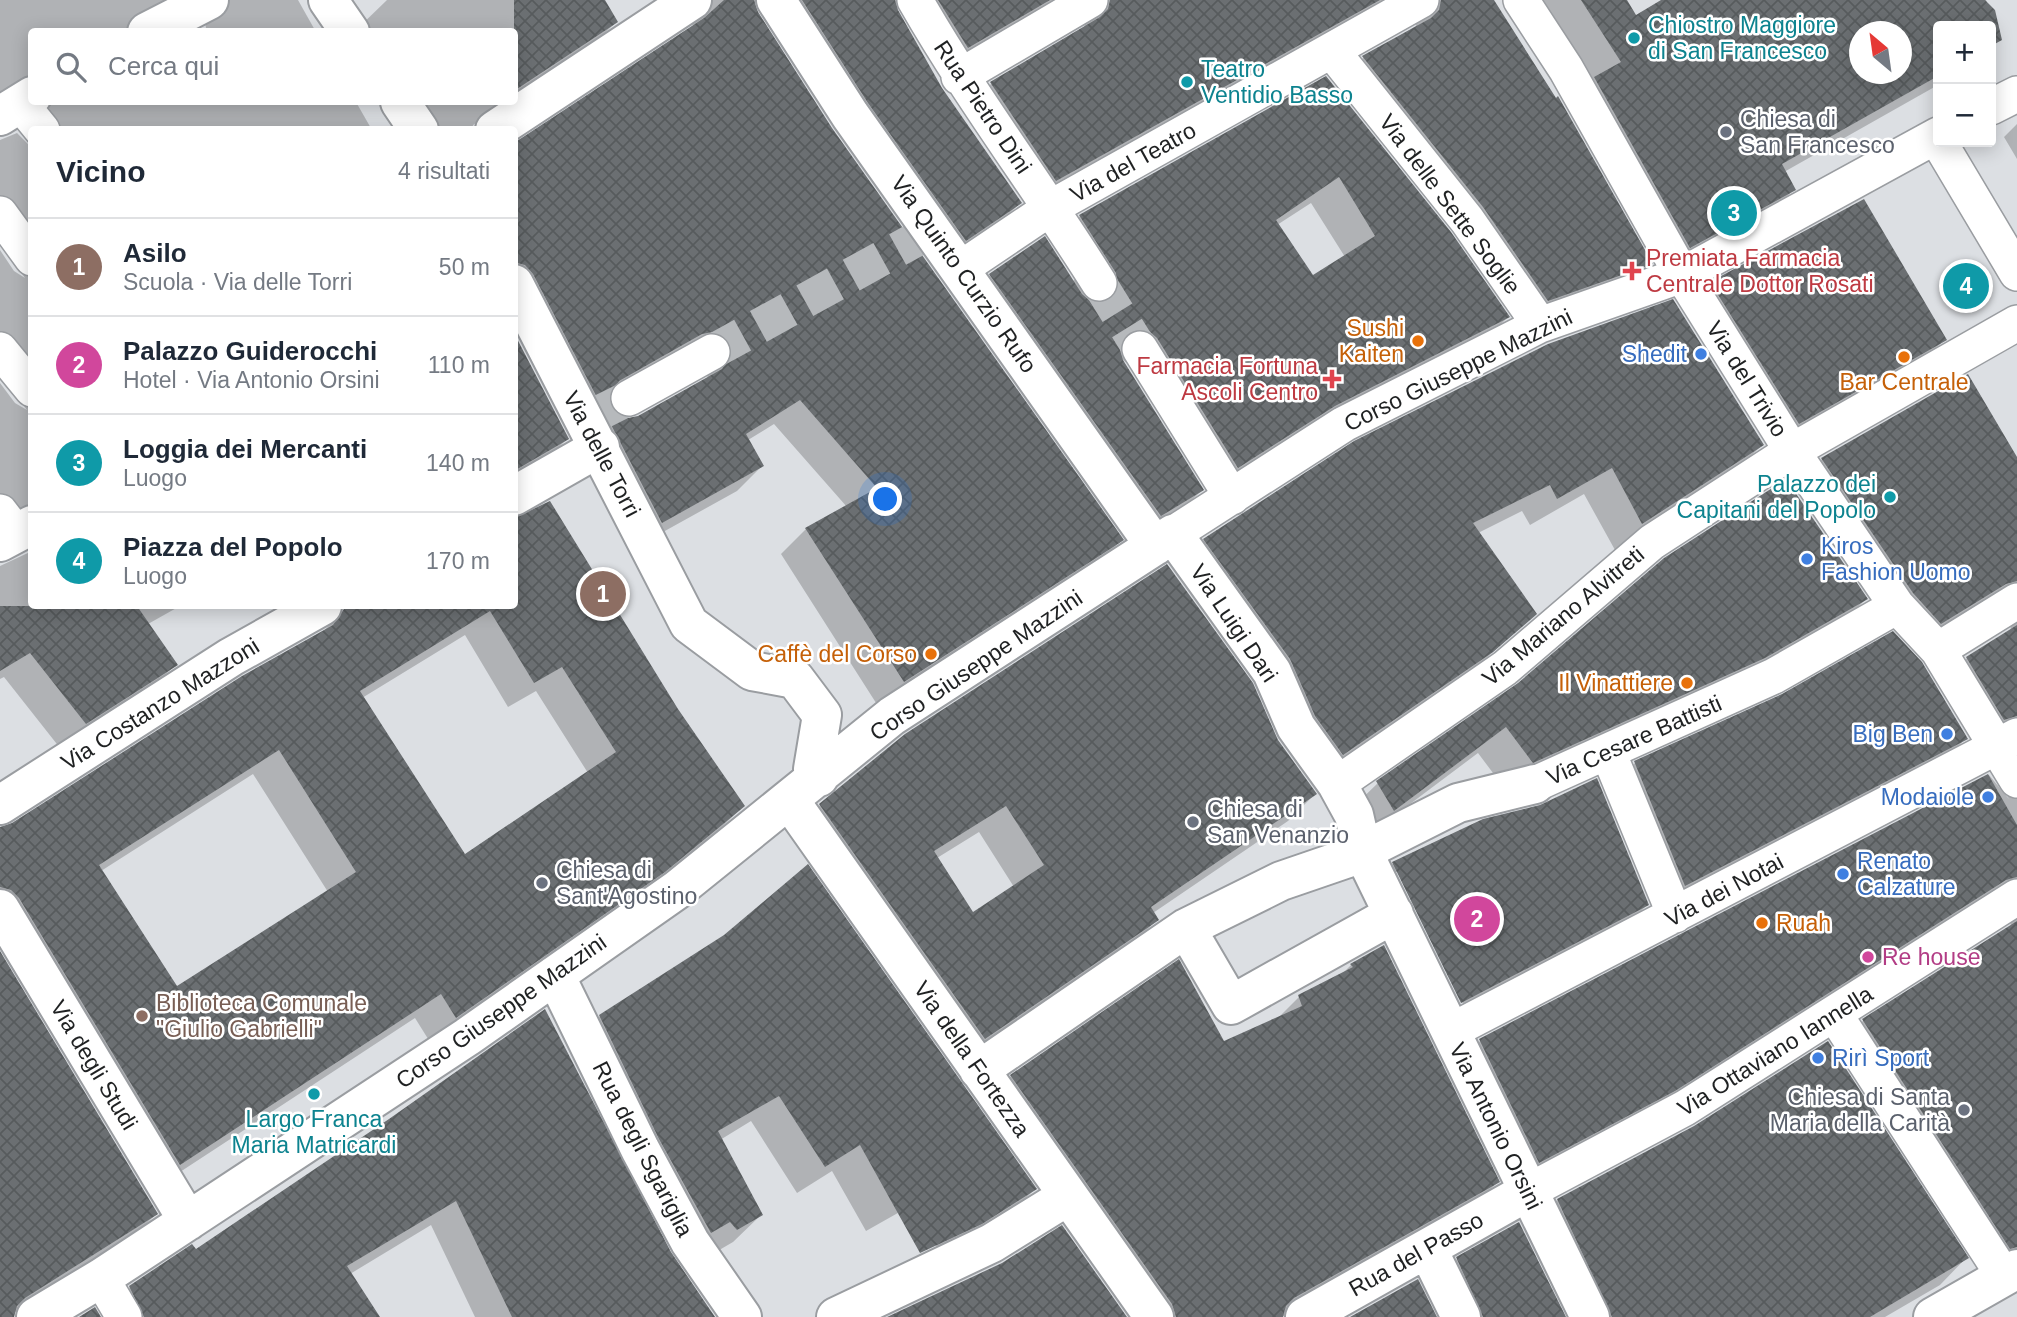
<!DOCTYPE html>
<html lang="it">
<meta charset="utf-8">
<style>
:root{--surface:#fff;--page:#f2f2f3;--text:#1f2937;--muted:#747a83;--line:#e0e1e3;--accent:#0b8043}
body{margin:0;font-family:Arial,sans-serif;background:var(--page);color:var(--text)}
.controls{position:absolute;right:21px;top:21px;display:grid;overflow:hidden;border-radius:7px;box-shadow:0 4px 18px #0003}
.controls button{width:63px;height:63px;display:grid;place-items:center;padding:0;border:0;border-bottom:2px solid var(--line);background:var(--surface);color:var(--text);font:35px sans-serif}
.compass{position:absolute;left:1849px;top:21px;width:63px;height:63px;border-radius:50%;background:var(--surface);box-shadow:0 4px 18px #0003;rotate:331deg}
.you{position:absolute;left:886px;top:500px;width:24px;height:24px;margin:-18px;border:5px solid #fff;border-radius:50%;background:#1a73e8;box-shadow:0 0 0 10px #1a73e833}
.badge{display:grid;place-items:center;width:46px;height:46px;border-radius:50%;background:var(--accent);color:#fff;font-size:23px;font-weight:700}
.pin{position:absolute;translate:-50% -50%;border:4px solid #fff;box-shadow:0 2px 7px #0006}
.list{margin:0;padding:0;list-style:none}
h2{display:flex;justify-content:space-between;align-items:center;height:91px;margin:0;padding:0 28px;font-size:30px}
h2 small{font-size:23px;font-weight:400;color:var(--muted)}
.list li{display:grid;grid-template-columns:46px 1fr auto;gap:21px;align-items:center;box-sizing:border-box;height:98px;padding:0 28px;border-top:2px solid var(--line)}
.list b{display:block;font-size:26px;white-space:nowrap}
.list p{margin:0;font-size:23px;white-space:nowrap;color:var(--muted)}
.list em{font-size:23px;font-style:normal;color:var(--muted)}
.icon{flex:none;width:38px;height:38px;fill:none;stroke:currentColor;stroke-width:2;stroke-linecap:round;stroke-linejoin:round}
.map{position:relative;flex:none;width:2017px;height:1317px;overflow:hidden}
.search{position:absolute;background:var(--surface);box-shadow:0 4px 18px #0003;left:28px;top:28px;width:490px;height:77px;display:flex;align-items:center;gap:18px;box-sizing:border-box;padding:0 24px;border-radius:7px;color:var(--muted);font-size:26px}
.panel{position:absolute;background:var(--surface);box-shadow:0 4px 18px #0003;left:28px;top:126px;width:490px;height:483px;border-radius:7px}
.map>svg:first-child{display:block}
</style>
<div class="map">
<svg width="2017" height="1317" viewBox="0 0 2017 1317">
<defs>
<pattern id="building-cross-hatch" width="8" height="8" patternUnits="userSpaceOnUse" patternTransform="scale(1.75)"><rect width="8" height="8" fill="#6b6f72"/><path d="M0 0l8 8M0 8l8-8" fill="none" stroke="#575b5d"/></pattern>
</defs>
<rect width="100%" height="100%" fill="#dcdfe3"/>
<path fill="#0003" fill-rule="evenodd" d="M0 0H298L316 32H199L206 28 204 16 172 5 124 32H32V102H356L372 130H32L0 100Z
M387 0H603L616 22 591 47 514 98V32H354Z
M677 0H1492L1651 264 1625 289 1522 325 1458 233 1338 83 1363 58 1416 26 1414 16 1031 205 966 109 991 84 1085 28 1082 15 942 72 907 14 895 7 941 89 1020 203 995 228 940 265 760 5 753 4 831 129 1122 540 1096 565 878 706 781 554 806 529 847 507 774 424 748 440 762 466 737 491 636 547 514 311V145L694 27ZM676 359 705 368 708 379 639 418 628 420 610 409 607 399Z
M1539 0H1625L1636 17 1665 0H1986L2000 39 1991 49V26H1938V85L1784 172 1794 189 1769 215 1664 272ZM1860 32H1902V74H1860Z
M1326 78 1508 317 1481 344 1210 494 1130 366 1120 357 1202 490 1175 517 1133 542 963 302 990 275 1072 281 1075 280 1053 244 1080 216ZM1311 203 1345 257 1313 277 1277 225Z
M382 102H509L473 125 472 130H402Z
M2017 124V159L2004 137Z
M17 133 32 148V606H180L148 624 175 665 150 690 60 748 4 677 0 679V566L30 552 26 540 0 529V383L15 403 27 410 0 375V250L14 271 25 278 0 243V140Z
M1711 284 1945 339 1918 366 1771 450 1684 311Z
M514 337 567 439 542 464 514 480Z
M1355 443 1762 445 1735 472 1615 550 1584 494 1530 525 1522 511 1478 533 1535 614 1463 679 1315 781 1263 687 1177 567 1204 540Z
M1822 459 2017 460V1254L1984 1273 1837 1046 1863 1021 2011 927 2009 913 1647 1116 1513 1187 1454 1066 1480 1041 1989 775 2009 799 1941 684 1967 658 2011 630 2008 616 1915 649 1796 485Z
M1866 599 1839 626 1505 789 1478 753 1366 837 1350 810 1378 783 1519 685Z
M350 606H514L677 710 743 806 718 831 638 896 430 1042 415 1018 154 1189 0 933V828L13 825 319 635ZM465 635 508 707 536 691 588 773 464 857 362 698ZM253 774 328 892 176 989 101 871Z
M1783 696 1966 738 1945 760 1664 906 1613 784 1635 763Z
M1315 794 1288 821 1153 913 1157 920 1129 947 957 1065 793 832 820 805ZM979 832 1014 887 973 914 937 858Z
M1393 863 1647 905 1620 932 1434 1029 1366 890ZM1395 872H1399L1466 1010 1463 1012Z
M1383 947 1498 1182 1471 1208 1282 1317H1136L985 1103 1011 1076 1223 1043 1276 1020 1299 997 1341 975 1351 965Z
M0 955 156 1214 131 1239 14 1313 13 1317H0Z
M600 1016 1035 1189 1008 1216 942 1255 912 1205 866 1231 832 1171 797 1193 751 1121 720 1140 761 1215 733 1242 709 1256 573 1044Z
M390 1121 669 1253 715 1317H475L431 1225 350 1274 377 1317H107L105 1312 130 1287 195 1252Z
M1558 1200 1966 1258 1940 1285 1885 1317H1575L1531 1227Z
M1457 1259 1564 1317H1445L1430 1285Z"/>
<path fill="url(#building-cross-hatch)" fill-rule="evenodd" d="M514 0H605L618 22 514 91Z
M724 0H754L758 12 832 128 1124 540 904 682 805 528 877 488 800 400 746 434 764 466 662 523 533 274 525 265 514 262V143L704 18ZM713 332 723 335 730 343 732 353 722 369 638 416 628 418 612 408 609 397 619 381 702 334Z
M802 0H895L898 10 942 88 1022 203 966 241 868 103Z
M938 0H1050L968 48Z
M1110 0H1380L1056 181 990 82 1100 17 1108 9Z
M1441 0H1494L1556 98 1558 96 1653 264 1548 301 1483 207 1362 56 1431 18 1439 10Z
M1581 0H1627L1636 15 1661 0H1985L1995 10 2002 40 1991 46V26H1938V76L1782 164 1796 190 1690 248 1594 77 1621 62ZM1859 32H1901V74H1859Z
M1326 76 1451 232 1510 317 1335 406 1238 468 1157 338 1149 331 1130 332 1122 340 1120 350 1123 360 1204 490 1161 516 989 274 1045 236 1082 294 1090 301 1109 300 1117 292 1116 273 1079 215ZM1339 177 1375 236 1313 275 1276 220Z
M1864 199 1947 340 1799 424 1710 282Z
M1673 299 1764 445 1642 524 1612 468 1557 499 1550 485 1473 523 1537 614 1493 652 1343 755 1315 716 1290 659 1203 539 1354 441 1548 344Z
M514 333 569 439 514 471Z
M1968 374 2017 457V581L2006 584 1941 624 1913 593 1821 458Z
M1786 479 1868 599 1765 658 1533 763 1506 727 1394 811 1376 781 1518 683 1664 558Z
M550 501 678 709 745 806 665 872 456 1018 441 994 180 1165 19 898 11 890 0 887V827L12 823 242 676 333 625 346 606H514V518ZM490 611 534 683 562 667 616 752 465 854 360 691ZM279 750 356 872 177 986 99 865Z
M1167 564 1253 683 1278 740 1317 794 1151 907 1159 920 985 1039 819 804 905 734ZM1006 806 1044 865 973 912 934 851Z
M0 606H137L178 665 86 724 30 653 0 671Z
M2017 625V716L2004 720 1966 657Z
M1893 631 1922 662 1968 739 1685 886 1634 761 1782 694Z
M1988 774 2017 825V877L2006 880 1675 1091 1539 1163 1479 1039Z
M1597 778 1649 905 1461 1003 1392 862 1483 819 1540 805Z
M808 864 1037 1189 982 1224 920 1253 860 1145 825 1167 779 1096 718 1131 763 1215 737 1230 730 1222 711 1233 659 1139 599 1015 724 935Z
M2017 921V1247L2010 1249 1862 1019Z
M1384 945 1500 1182 1294 1298 1286 1306 1283 1317H1176L1172 1304 1010 1075 1179 959 1224 1041 1302 1006 1298 995 1353 967 1350 964Z
M0 951 158 1214 25 1298 17 1306 14 1317H0Z
M545 1009 671 1252 715 1317H512L456 1201 347 1266 380 1317H144L129 1286 192 1244 196 1249 389 1119Z
M1828 1041 1969 1258 1870 1317H1612L1557 1199 1694 1126Z
M1519 1222 1566 1317H1483L1456 1257Z
M1062 1225 1127 1317H887L1002 1263Z
M1418 1279 1437 1317H1350Z
M95 1307 101 1317H79Z"/>
<g fill="none" stroke-linecap="round" stroke-linejoin="round">
<path stroke="#b6b9bc" stroke-width="35" stroke-dasharray="35 18" stroke-linecap="butt" d="M1099 283 1140 349
M712 352 933 230
M597 414 629 398"/>
<defs>
<path id="pedestrian" d="M915 0C971 98 1039 187 1099 283
M1521 0 1566 69 1682 275 1792 451 1897 606 1938 650 2017 780
M1332 51 1467 220 1540 325
M959 77 1090 0
M20 103 42 130
M1991 107 2017 94
M1939 142 2017 273
M0 214 32 258
M960 269 1052 207 1421 0
M1140 349 1232 497
M0 350 32 389
M629 398 712 352
M0 512 16 533
M1173 534 1344 424 1540 325 1682 275 1938 135
M1938 650 2017 601
M1608 752 1675 915
M1337 784 1505 668 1652 542 1792 451 2017 323
M1535 784 1774 676 1897 606
M1835 1015 2004 1276
M1451 1031 2017 736
M1527 1192 1685 1108 2017 897
M101 1278 124 1317"/>
<path id="minor" d="M328 0 350 32
M776 0 850 115 1155 546
M147 32 209 0
M400 102 419 130
M0 116 32 96
M495 130 692 0
M514 284 689 624 752 671 795 679 822 715 813 769 819 777
M514 496 600 447
M0 542 32 525
M790 801 1154 1317
M0 805 231 657 322 606
M0 909 188 1221
M1186 928 1231 1005 1394 914
M555 975 640 1149 690 1242 742 1317
M979 1070 1186 928 1281 881 1351 857 1458 803 1535 784
M1428 1250 1461 1317
M36 1317 101 1278 467 1037 678 889 892 716 1173 534 1272 672 1296 727 1337 784 1354 815 1362 850 1590 1317
M836 1317 992 1243 1068 1196
M1305 1317 1527 1192
M1933 1317 2017 1269"/>
</defs>
<use href="#pedestrian" stroke="#9a9da1" stroke-width="38"/>
<use href="#minor" stroke="#9a9da1" stroke-width="42"/>
<use href="#pedestrian" stroke="#fff" stroke-width="35"/>
<use href="#minor" stroke="#fff" stroke-width="38"/>
</g>
<g fill="#0f9aa8" stroke="#fff" stroke-width="2.5">
<circle cx="1634" cy="38" r="7"/>
<circle cx="1187" cy="82" r="7"/>
<circle cx="1890" cy="497" r="7"/>
<circle cx="314" cy="1094" r="7"/>
</g>
<g fill="#6b7280" stroke="#fff" stroke-width="2.5">
<circle cx="1726" cy="132" r="7"/>
<circle cx="1193" cy="822" r="7"/>
<circle cx="542" cy="883" r="7"/>
<circle cx="1964" cy="1110" r="7"/>
</g>
<g fill="#e0444e" stroke="#fff" stroke-width="2.5">
<path d="M1628.5 260.5h7v7h7v7h-7v7h-7v-7h-7v-7h7z"/>
<path d="M1328.5 368.5h7v7h7v7h-7v7h-7v-7h-7v-7h7z"/>
</g>
<g fill="#e8710a" stroke="#fff" stroke-width="2.5">
<circle cx="1418" cy="341" r="7"/>
<circle cx="1904" cy="357" r="7"/>
<circle cx="931" cy="654" r="7"/>
<circle cx="1687" cy="683" r="7"/>
<circle cx="1762" cy="923" r="7"/>
</g>
<g fill="#3f7fe0" stroke="#fff" stroke-width="2.5">
<circle cx="1701" cy="354" r="7"/>
<circle cx="1807" cy="559" r="7"/>
<circle cx="1947" cy="734" r="7"/>
<circle cx="1988" cy="797" r="7"/>
<circle cx="1843" cy="874" r="7"/>
<circle cx="1818" cy="1058" r="7"/>
</g>
<circle fill="#d1479c" stroke="#fff" stroke-width="2.5" cx="1868" cy="957" r="7"/>
<circle fill="#8d6e63" stroke="#fff" stroke-width="2.5" cx="142" cy="1016" r="7"/>
<g text-anchor="middle" dominant-baseline="central" stroke-width="5" stroke-linejoin="round" paint-order="stroke">
<g font-size="23" fill="#0d838f" stroke="#fff" text-anchor="start">
<text x="1648" y="25">Chiostro Maggiore<tspan x="1648" dy="26">di San Francesco</tspan></text>
<text x="1201" y="69">Teatro<tspan x="1201" dy="26">Ventidio Basso</tspan></text>
<text x="1876" y="484" text-anchor="end">Palazzo dei<tspan x="1876" dy="26">Capitani del Popolo</tspan></text>
<text x="314" y="1119" text-anchor="middle">Largo Franca<tspan x="314" dy="26">Maria Matricardi</tspan></text>
</g>
<g font-size="23" fill="#1f2122" stroke="#fff">
<text transform="translate(983 107) rotate(56)">Rua Pietro Dini</text>
<text transform="translate(1133 162) rotate(-29)">Via del Teatro</text>
<text transform="translate(1450 204) rotate(53)">Via delle Sette Soglie</text>
<text transform="translate(964 274) rotate(55)">Via Quinto Curzio Rufo</text>
<text transform="translate(1458 370) rotate(-26)">Corso Giuseppe Mazzini</text>
<text transform="translate(1747 379) rotate(58)">Via del Trivio</text>
<text transform="translate(602 454) rotate(62)">Via delle Torri</text>
<text transform="translate(1563 616) rotate(-40)">Via Mariano Alvitreti</text>
<text transform="translate(1234 623) rotate(56)">Via Luigi Dari</text>
<text transform="translate(976 665) rotate(-34)">Corso Giuseppe Mazzini</text>
<text transform="translate(160 704) rotate(-32)">Via Costanzo Mazzoni</text>
<text transform="translate(1634 740) rotate(-24)">Via Cesare Battisti</text>
<text transform="translate(1724 890) rotate(-28)">Via dei Notai</text>
<text transform="translate(501 1011) rotate(-35)">Corso Giuseppe Mazzini</text>
<text transform="translate(1775 1051) rotate(-32)">Via Ottaviano Iannella</text>
<text transform="translate(972 1059) rotate(55)">Via della Fortezza</text>
<text transform="translate(94 1065) rotate(59)">Via degli Studi</text>
<text transform="translate(1496 1126) rotate(64)">Via Antonio Orsini</text>
<text transform="translate(643 1149) rotate(63)">Rua degli Sgariglia</text>
<text transform="translate(1416 1254) rotate(-29)">Rua del Passo</text>
</g>
<g font-size="23" fill="#5b616d" stroke="#fff" text-anchor="start">
<text x="1740" y="119">Chiesa di<tspan x="1740" dy="26">San Francesco</tspan></text>
<text x="1207" y="809">Chiesa di<tspan x="1207" dy="26">San Venanzio</tspan></text>
<text x="556" y="870">Chiesa di<tspan x="556" dy="26">Sant'Agostino</tspan></text>
<text x="1950" y="1097" text-anchor="end">Chiesa di Santa<tspan x="1950" dy="26">Maria della Carità</tspan></text>
</g>
<g font-size="23" fill="#be3a42" stroke="#fff" text-anchor="start">
<text x="1646" y="258">Premiata Farmacia<tspan x="1646" dy="26">Centrale Dottor Rosati</tspan></text>
<text x="1318" y="366" text-anchor="end">Farmacia Fortuna<tspan x="1318" dy="26">Ascoli Centro</tspan></text>
</g>
<g font-size="23" fill="#c56008" stroke="#fff" text-anchor="end">
<text x="1404" y="328">Sushi<tspan x="1404" dy="26">Kaiten</tspan></text>
<text x="1904" y="382" text-anchor="middle">Bar Centrale</text>
<text x="917" y="654">Caffè del Corso</text>
<text x="1673" y="683">Il Vinattiere</text>
<text x="1776" y="923" text-anchor="start">Ruah</text>
</g>
<g font-size="23" fill="#366cbe" stroke="#fff" text-anchor="end">
<text x="1687" y="354">Shedit</text>
<text x="1821" y="546" text-anchor="start">Kiros<tspan x="1821" dy="26">Fashion Uomo</tspan></text>
<text x="1933" y="734">Big Ben</text>
<text x="1974" y="797">Modaiole</text>
<text x="1857" y="861" text-anchor="start">Renato<tspan x="1857" dy="26">Calzature</tspan></text>
<text x="1832" y="1058" text-anchor="start">Rirì Sport</text>
</g>
<g font-size="23" fill="#b23c85" stroke="#fff" text-anchor="start">
<text x="1882" y="957">Re house</text>
</g>
<g font-size="23" fill="#785e54" stroke="#fff" text-anchor="start">
<text x="156" y="1003">Biblioteca Comunale<tspan x="156" dy="26">"Giulio Gabrielli"</tspan></text>
</g>
</g>
</svg>
<div class="controls">
<button>+</button>
<button>−</button>
</div>
<svg class="compass" viewBox="-18 -18 36 36"><path d="M0-13l5 13h-10z" fill="#e53935"/><path d="M0 13l5-13h-10z" fill="#747a83"/></svg>
<div class="you"></div>
<div class="pin badge" style="left:603px;top:594px;background:#8d6e63">1</div>
<div class="pin badge" style="left:1477px;top:919px;background:#d1479c">2</div>
<div class="pin badge" style="left:1734px;top:213px;background:#0f9aa8">3</div>
<div class="pin badge" style="left:1966px;top:286px;background:#0f9aa8">4</div>
<div class="search"><svg class="icon" aria-label="search" viewBox="0 0 24 24"><circle cx="10" cy="10" r="6"/><path d="M15 15l6 6"/></svg>Cerca qui</div>
<section class="panel">
<h2>Vicino<small>4 risultati</small></h2>
<ul class="list">
<li><span class="badge" style="background:#8d6e63">1</span><div><b>Asilo</b><p>Scuola · Via delle Torri</p></div><em>50 m</em></li>
<li><span class="badge" style="background:#d1479c">2</span><div><b>Palazzo Guiderocchi</b><p>Hotel · Via Antonio Orsini</p></div><em>110 m</em></li>
<li><span class="badge" style="background:#0f9aa8">3</span><div><b>Loggia dei Mercanti</b><p>Luogo</p></div><em>140 m</em></li>
<li><span class="badge" style="background:#0f9aa8">4</span><div><b>Piazza del Popolo</b><p>Luogo</p></div><em>170 m</em></li>
</ul>
</section>
</div>
